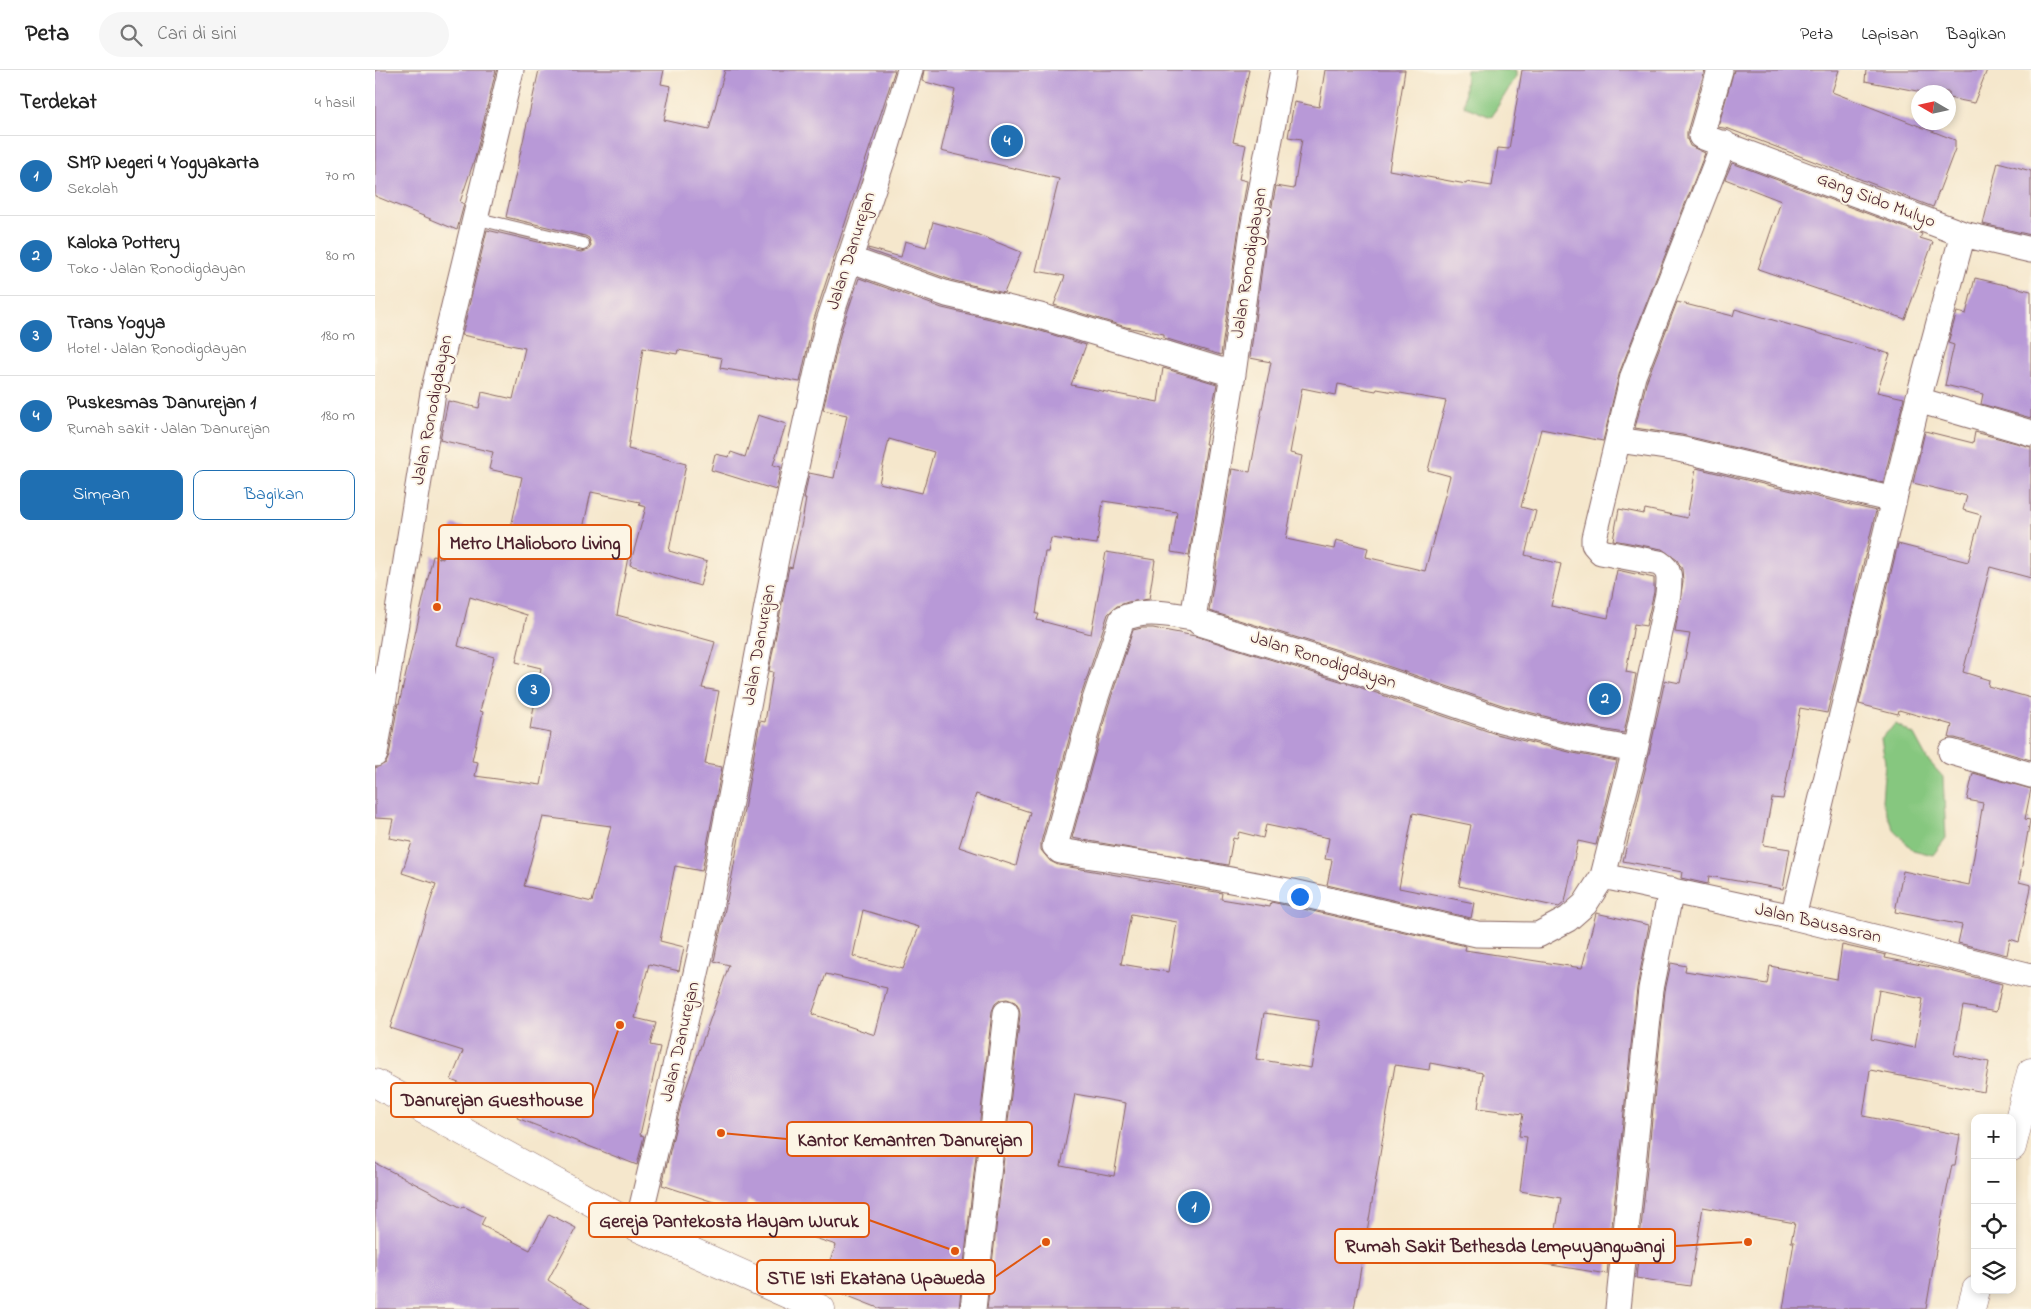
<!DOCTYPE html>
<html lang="id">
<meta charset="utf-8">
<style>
:root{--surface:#fff;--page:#f6f6f6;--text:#222;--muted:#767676;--line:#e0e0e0;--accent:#1f6fb2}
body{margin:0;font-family:"Indie Flower",sans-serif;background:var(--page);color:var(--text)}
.controls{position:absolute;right:15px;bottom:15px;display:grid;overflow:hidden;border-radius:10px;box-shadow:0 2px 8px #0003}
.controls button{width:45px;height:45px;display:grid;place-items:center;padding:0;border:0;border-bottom:1px solid var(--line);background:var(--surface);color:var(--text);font:25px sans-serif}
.compass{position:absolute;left:1536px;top:15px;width:45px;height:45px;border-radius:50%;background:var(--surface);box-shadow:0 2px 8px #0003;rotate:279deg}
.you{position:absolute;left:924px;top:826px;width:18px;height:18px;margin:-12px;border:4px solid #fff;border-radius:50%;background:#1a73e8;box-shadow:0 0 0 8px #1a73e833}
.badge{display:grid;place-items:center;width:32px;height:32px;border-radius:50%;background:var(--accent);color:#fff;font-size:16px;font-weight:700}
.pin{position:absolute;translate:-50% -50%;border:2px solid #fff;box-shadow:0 1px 5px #0006}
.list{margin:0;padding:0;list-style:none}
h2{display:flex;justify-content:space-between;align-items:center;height:65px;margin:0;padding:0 20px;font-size:21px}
h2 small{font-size:16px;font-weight:400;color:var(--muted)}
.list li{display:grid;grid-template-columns:32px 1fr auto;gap:15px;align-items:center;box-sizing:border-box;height:80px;padding:0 20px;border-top:1px solid var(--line)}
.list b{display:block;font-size:19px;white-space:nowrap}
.list p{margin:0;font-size:16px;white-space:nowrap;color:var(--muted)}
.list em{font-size:16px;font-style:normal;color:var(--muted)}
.actions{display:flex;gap:10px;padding:15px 20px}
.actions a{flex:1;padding:11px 0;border:1px solid var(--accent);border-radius:10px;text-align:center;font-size:18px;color:var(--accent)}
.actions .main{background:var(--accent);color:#fff}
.icon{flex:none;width:28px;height:28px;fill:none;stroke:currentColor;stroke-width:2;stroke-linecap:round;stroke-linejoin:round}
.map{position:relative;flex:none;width:1656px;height:1239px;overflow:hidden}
header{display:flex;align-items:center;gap:30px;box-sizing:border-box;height:70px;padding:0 25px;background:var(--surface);border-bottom:1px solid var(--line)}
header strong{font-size:24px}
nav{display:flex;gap:28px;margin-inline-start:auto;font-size:18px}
.search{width:350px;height:45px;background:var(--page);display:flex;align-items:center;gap:12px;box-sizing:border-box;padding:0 18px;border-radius:28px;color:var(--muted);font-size:19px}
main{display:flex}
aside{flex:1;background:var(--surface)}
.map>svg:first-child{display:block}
</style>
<header>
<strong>Peta</strong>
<div class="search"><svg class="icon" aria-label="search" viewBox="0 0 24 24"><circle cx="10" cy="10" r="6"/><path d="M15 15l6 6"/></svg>Cari di sini</div>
<nav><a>Peta</a><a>Lapisan</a><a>Bagikan</a></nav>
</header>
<main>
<aside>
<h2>Terdekat<small>4 hasil</small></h2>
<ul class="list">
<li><span class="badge">1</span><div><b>SMP Negeri 4 Yogyakarta</b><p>Sekolah</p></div><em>70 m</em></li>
<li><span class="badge">2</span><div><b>Kaloka Pottery</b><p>Toko · Jalan Ronodigdayan</p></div><em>80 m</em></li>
<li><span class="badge">3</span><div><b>Trans Yogya</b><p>Hotel · Jalan Ronodigdayan</p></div><em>180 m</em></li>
<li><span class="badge">4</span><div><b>Puskesmas Danurejan 1</b><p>Rumah sakit · Jalan Danurejan</p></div><em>180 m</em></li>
</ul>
<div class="actions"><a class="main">Simpan</a><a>Bagikan</a></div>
</aside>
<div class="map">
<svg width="1656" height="1239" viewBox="0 0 1656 1239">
<rect width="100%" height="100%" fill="#fcf5e5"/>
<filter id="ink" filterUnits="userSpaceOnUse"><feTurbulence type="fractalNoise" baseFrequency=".02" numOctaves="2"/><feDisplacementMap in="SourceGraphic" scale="10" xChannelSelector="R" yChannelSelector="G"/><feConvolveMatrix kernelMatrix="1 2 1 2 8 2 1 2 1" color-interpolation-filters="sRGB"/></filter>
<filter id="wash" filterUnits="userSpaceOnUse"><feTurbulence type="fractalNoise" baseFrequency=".0096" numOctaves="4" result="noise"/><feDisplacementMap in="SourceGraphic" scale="20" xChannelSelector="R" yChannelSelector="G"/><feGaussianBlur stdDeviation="1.12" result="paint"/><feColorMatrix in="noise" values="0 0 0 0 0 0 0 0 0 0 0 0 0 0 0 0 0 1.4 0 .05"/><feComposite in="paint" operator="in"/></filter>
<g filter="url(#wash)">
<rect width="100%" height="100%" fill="#f5e7cc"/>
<path fill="#86c77f" stroke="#687355" d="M1091 0H1141V7L1116 47 1089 36Z
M1521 654 1539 665 1552 689 1568 707 1571 768 1558 785 1538 780 1518 759 1507 731 1510 692 1506 668Z"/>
<g id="blocks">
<path fill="#b899d7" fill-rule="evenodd" d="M0 0H121L100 88 85 132 89 134 82 160 0 126Z
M164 0H289L286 14 296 16 289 50 334 60 350 0H520L438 252 425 312 345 298 347 288 303 280 302 284 268 278 253 379 311 394 294 481 332 492 325 516 255 495 271 437 264 435 265 432 216 422 204 477 253 487 242 545 340 572 327 618 344 621 330 694 347 697 327 801 300 796 285 871 309 877 304 901 274 894 260 948 281 953 275 975 285 977 265 1065 269 1066 262 1095 142 1048 146 1038 76 1010 88 981 15 958 61 814 27 803 37 772 14 768 18 749 0 748V698L11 693 14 686 23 633 24 634 58 486 68 489 78 454 133 471 147 407 114 399 118 382 65 370 73 331 104 338 107 322 138 329 150 278 87 265 112 160 206 182 214 180 216 175 214 168 210 166 131 147ZM95 527 152 545 141 592 166 598 155 659 176 663 166 715 100 706 103 692 97 691 108 642 105 641 119 587 83 576ZM168 747 236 756 217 832 149 816Z
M549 0H874L858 72 871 75 864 109 872 111 864 157 846 285 789 268V264L751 257 679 235 690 206 661 201 684 109 566 81 580 20 547 11Z
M950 0H1030L1014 100 1091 114V112L1117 116 1123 78 1134 79 1147 0H1330L1312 62V69L1315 76 1330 83 1245 301 1228 371 1166 359 1146 437 1161 441 1150 485 1186 494 1176 536 1233 548 1242 500 1279 508V522L1271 556 1259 554 1251 602 1261 604 1249 663 1204 655 1130 636 986 587 834 541 857 399 875 402 896 292 875 288 892 161 901 116 919 119 927 69 913 67 919 32 944 37ZM963 314 1001 321 1002 319 1071 331 1053 400 1075 406 1050 501 991 487 993 478 961 470 959 479 911 469 927 386 915 383 927 318 961 325Z
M1359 0H1464L1457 22 1580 70V79L1558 137 1354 59 1343 57Z
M1491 0H1612L1599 33 1574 28V22H1547L1490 11Z
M1623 92 1656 101V165L1608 154Z
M1357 93 1547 164 1545 168 1558 172 1530 249 1383 199 1406 131 1350 109Z
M558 152 601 164 646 182 629 223 576 210 493 180V178L526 187 530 171 551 177Z
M484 208 567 238 659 259 711 275 696 315 783 332 788 298 842 314 830 374H832L814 485 796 482 802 442 728 431 722 474 676 468 673 482H670L661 544H664L662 550 716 564 731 482 780 490 774 529 753 532 742 536 733 544 705 629 666 772V780L675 791 683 795 847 823 846 829 895 837 896 832 915 836 1091 876 1090 880 1207 898 1221 843 1274 855 1262 918 1232 1204 1145 1190 1149 1167 1179 1172 1186 1128 1145 1121 1152 1067 1144 1066 1148 1044 1103 1038 1108 1003 1055 993 1054 1000 1020 995 979 1239H612L645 945 644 938 640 932 632 929 625 930 620 934 617 941 584 1239H506L445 1215 461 1175 437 1167 442 1155 373 1130 369 1142 287 1115 307 1030 354 895 339 891 357 806 385 651 390 652 398 602 394 601 414 497 417 498 427 452 431 429H429L434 403 459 408 472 345 448 340 466 261ZM514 369 559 382 547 423 504 413ZM601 724 655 742 641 796 584 777ZM488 840 544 857 528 899 478 886ZM756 844 802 852 794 902 746 894ZM451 904 512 918 500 965 437 944ZM889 943 944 951 936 998 881 989ZM700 1024 751 1033 739 1106 686 1096Z
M1600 208 1656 221V348L1606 334 1608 324 1570 315 1579 275 1573 273 1582 242 1591 244Z
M1302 232 1358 246 1360 239 1515 284 1502 322 1529 328 1508 413 1307 365 1260 358 1272 310Z
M383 345 411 354 398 395 406 397 401 420 336 400 340 384 354 387 356 382 370 387Z
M1550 361 1598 373 1600 362 1656 377V508L1615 497 1588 602 1614 610 1613 616 1656 628V690L1580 668H1574L1577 655 1524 640 1523 644 1484 634 1523 474 1593 492 1606 445 1588 440 1592 426 1538 413Z
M1321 398 1501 441 1452 643 1425 638 1408 729 1397 728 1388 775 1415 779 1408 819 1334 806 1333 814 1306 808 1307 802 1248 791 1274 684 1290 610 1305 613 1315 564 1300 562 1308 511 1307 499 1302 490 1287 479 1238 470 1244 439 1269 444 1270 439 1312 448Z
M767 558H778L820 566 978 615 1121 664 1198 683 1242 691 1221 775 1203 771 1190 832 1184 837 1084 816 1096 755 1038 743 1024 818 1099 833 1096 848 952 815 957 790 950 789 954 768 891 755 888 768 864 762 862 769 858 768 853 795 697 768 733 637 758 560Z
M1598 703 1656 719 1650 749 1655 750 1644 812 1656 815V818L1644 872 1635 869 1632 885 1583 873 1587 855 1520 842 1528 801 1594 815 1608 733 1592 730Z
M1467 875 1511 885 1510 888 1567 899 1627 914 1621 942 1588 936 1579 985 1614 992 1609 1022 1495 1000 1488 1046 1585 1065 1580 1095H1577L1569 1134 1551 1239H1408L1419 1172H1416L1420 1153 1328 1137 1315 1216 1261 1208 1290 921 1296 893 1311 896 1310 901 1392 914 1395 896 1462 909ZM1504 920 1548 929 1540 978 1496 969Z
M0 1093 87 1138 88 1136 110 1147 106 1155 155 1180 174 1144 201 1158 173 1210 216 1239H0Z"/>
</g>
</g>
<g filter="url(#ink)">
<use href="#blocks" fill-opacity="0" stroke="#866563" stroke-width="1"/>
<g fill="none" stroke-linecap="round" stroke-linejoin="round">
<defs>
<path id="lane" d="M99 148 208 174"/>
<path id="street" d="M908 0 878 159 858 304 819 542 820 548 825 553 982 601 1126 650 1201 669 1260 680
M1345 0 1326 66 1588 164 1656 180
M474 189 572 224 665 246 858 304
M1543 330 1656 363
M1243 370 1304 379 1519 430
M820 548C795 545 771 538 747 549L719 633 680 776 685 781 788 797 918 822 1102 864 1163 865 1193 849 1210 834 1228 806 1260 680 1293 524C1294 511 1297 501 1284 493L1226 482 1219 474V468L1258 306 1349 73
M1576 682 1656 705
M0 684 58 323 136 0
M1228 806 1418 847 1656 906
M1418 847 1543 330 1588 164
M262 1157 292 1032 331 859 403 478 452 257 511 79 535 0
M598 1239 631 943
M1243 1239 1276 919 1296 820"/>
<path id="secondary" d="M0 1013 262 1157 446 1239
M1637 1077 1656 1002
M1596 1239 1601 1220"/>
</defs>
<use href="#lane" stroke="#866563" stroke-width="14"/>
<use href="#street" stroke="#866563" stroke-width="27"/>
<use href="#secondary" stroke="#866563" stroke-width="29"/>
<use href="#lane" stroke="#fff" stroke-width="12"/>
<use href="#street" stroke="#fff" stroke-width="25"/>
<use href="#secondary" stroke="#fff" stroke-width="28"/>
</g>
</g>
<g text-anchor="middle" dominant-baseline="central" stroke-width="4" stroke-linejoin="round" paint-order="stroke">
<g font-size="18" fill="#4a1f2b" stroke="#fcf5e5">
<text transform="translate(1501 131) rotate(21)">Gang Sido Mulyo</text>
<text transform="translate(477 181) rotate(-72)">Jalan Danurejan</text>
<text transform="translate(875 193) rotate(-81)">Jalan Ronodigdayan</text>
<text transform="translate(58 340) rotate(-79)">Jalan Ronodigdayan</text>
<text transform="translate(385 575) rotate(-80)">Jalan Danurejan</text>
<text transform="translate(948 591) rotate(18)">Jalan Ronodigdayan</text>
<text transform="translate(1443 854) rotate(13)">Jalan Bausasran</text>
<text transform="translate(306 972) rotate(-77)">Jalan Danurejan</text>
</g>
</g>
<path fill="none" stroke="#e0560e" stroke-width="2" d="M62 537L64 472M245 955L218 1030M346 1063L412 1069M580 1181L494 1150M1373 1172L1300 1176M671 1172L620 1207"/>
<g fill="#e0560e" stroke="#fcf5e5" stroke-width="2">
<circle cx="62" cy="537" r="5"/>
<circle cx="245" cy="955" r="5"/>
<circle cx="346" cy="1063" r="5"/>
<circle cx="580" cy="1181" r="5"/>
<circle cx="1373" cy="1172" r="5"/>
<circle cx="671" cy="1172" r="5"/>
</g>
<g fill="#fcf5e5" stroke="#e0560e" stroke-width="2">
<rect x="64" y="455" width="192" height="34" rx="5"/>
<rect x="16" y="1013" width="202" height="34" rx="5"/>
<rect x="412" y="1052" width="245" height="34" rx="5"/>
<rect x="214" y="1133" width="280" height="34" rx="5"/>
<rect x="960" y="1159" width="340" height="34" rx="5"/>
<rect x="382" y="1190" width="238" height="34" rx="5"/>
</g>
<g font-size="19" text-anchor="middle" font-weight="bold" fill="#4a1f2b">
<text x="160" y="479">Metro LMalioboro Living</text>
<text x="117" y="1036">Danurejan Guesthouse</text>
<text x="535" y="1076">Kantor Kemantren Danurejan</text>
<text x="354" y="1157">Gereja Pantekosta Hayam Wuruk</text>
<text x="1130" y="1182">Rumah Sakit Bethesda Lempuyangwangi</text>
<text x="501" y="1214">STIE Isti Ekatana Upaweda</text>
</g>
</svg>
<div class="controls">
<button>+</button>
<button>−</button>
<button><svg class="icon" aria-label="locate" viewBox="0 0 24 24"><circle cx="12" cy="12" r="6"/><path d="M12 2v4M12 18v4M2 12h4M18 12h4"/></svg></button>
<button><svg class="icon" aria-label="layers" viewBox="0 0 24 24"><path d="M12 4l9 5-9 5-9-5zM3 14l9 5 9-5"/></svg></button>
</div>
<svg class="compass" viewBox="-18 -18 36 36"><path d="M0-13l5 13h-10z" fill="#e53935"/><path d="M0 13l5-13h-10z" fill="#767676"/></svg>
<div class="you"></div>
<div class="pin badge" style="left:819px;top:1137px">1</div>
<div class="pin badge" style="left:1230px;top:629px">2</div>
<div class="pin badge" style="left:159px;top:620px">3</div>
<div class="pin badge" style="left:632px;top:71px">4</div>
</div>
</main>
